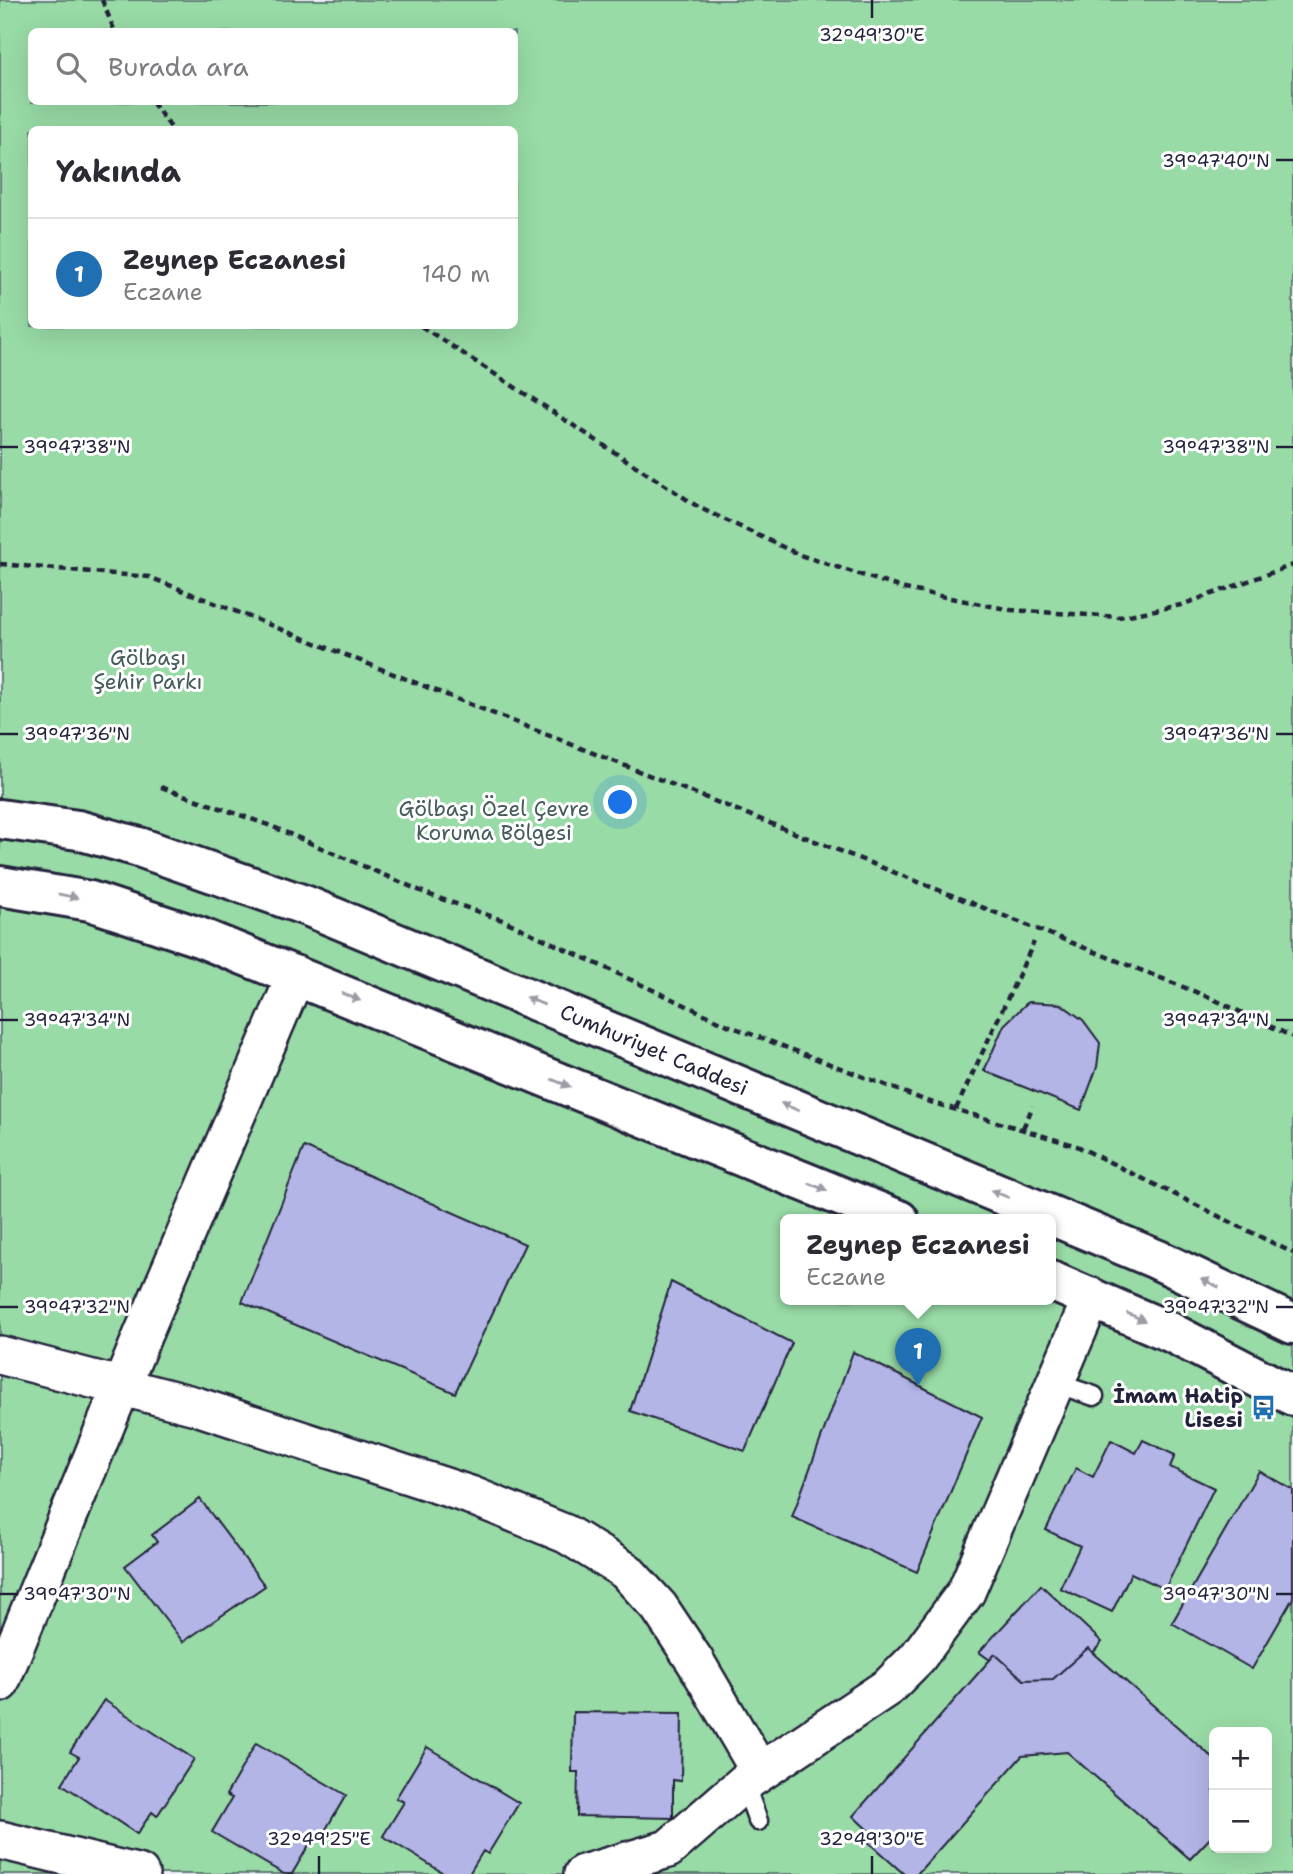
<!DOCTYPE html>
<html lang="tr">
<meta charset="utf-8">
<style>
:root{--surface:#fff;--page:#f7f7f7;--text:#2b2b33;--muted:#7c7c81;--line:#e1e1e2;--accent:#1f6fb2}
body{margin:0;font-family:"Shantell Sans",sans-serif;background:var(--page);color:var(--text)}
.controls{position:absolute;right:21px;bottom:21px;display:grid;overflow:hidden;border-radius:10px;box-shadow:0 7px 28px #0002}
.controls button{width:63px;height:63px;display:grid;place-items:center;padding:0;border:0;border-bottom:2px solid var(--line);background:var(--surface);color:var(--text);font:35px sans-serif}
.you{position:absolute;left:621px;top:803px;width:24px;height:24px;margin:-18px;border:5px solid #fff;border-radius:50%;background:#1a73e8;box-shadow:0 0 0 10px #1a73e833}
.badge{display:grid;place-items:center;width:46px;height:46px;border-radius:50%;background:var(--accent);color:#fff;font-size:23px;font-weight:700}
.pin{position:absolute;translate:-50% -58px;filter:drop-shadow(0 2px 4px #0008)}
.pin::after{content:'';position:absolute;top:37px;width:24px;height:21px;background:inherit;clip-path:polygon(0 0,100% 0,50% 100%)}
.popup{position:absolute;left:780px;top:1214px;width:276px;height:91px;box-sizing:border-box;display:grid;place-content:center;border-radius:10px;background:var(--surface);filter:drop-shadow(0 2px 5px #0005);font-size:23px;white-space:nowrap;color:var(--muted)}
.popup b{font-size:26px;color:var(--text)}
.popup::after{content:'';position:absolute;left:50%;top:100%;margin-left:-14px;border:14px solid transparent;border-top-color:var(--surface)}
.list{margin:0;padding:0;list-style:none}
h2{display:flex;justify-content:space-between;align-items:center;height:91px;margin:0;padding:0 28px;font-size:30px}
h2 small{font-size:23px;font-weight:400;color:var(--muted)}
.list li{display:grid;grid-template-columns:46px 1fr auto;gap:21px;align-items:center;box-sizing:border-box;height:112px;padding:0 28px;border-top:2px solid var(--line)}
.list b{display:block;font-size:26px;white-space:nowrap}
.list p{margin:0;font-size:23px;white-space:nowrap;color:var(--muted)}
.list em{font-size:23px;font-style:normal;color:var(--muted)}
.icon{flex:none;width:38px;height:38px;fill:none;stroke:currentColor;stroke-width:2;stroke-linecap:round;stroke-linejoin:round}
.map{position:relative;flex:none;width:1293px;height:1874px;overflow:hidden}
.search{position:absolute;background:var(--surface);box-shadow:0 7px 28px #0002;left:28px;top:28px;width:490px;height:77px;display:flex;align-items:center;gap:18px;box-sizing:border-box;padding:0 24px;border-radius:10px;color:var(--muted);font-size:26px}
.panel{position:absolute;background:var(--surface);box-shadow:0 7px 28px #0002;left:28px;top:126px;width:490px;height:203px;border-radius:10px}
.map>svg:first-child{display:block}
</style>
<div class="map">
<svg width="1293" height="1874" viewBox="0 0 1293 1874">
<rect width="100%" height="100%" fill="#f0f0fa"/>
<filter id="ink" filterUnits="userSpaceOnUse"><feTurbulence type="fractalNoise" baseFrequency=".0143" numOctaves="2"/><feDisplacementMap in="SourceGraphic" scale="14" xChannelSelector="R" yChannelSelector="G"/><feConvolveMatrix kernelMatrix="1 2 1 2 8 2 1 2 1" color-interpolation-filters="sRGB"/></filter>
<g filter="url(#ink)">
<path fill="#98dba6" stroke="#5d7e70" stroke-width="2" fill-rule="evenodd" d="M0 0H1293V1874H0ZM32 32H514V102H32ZM32 130H514V326H32ZM785 1220H1051V1300H785ZM1214 1732H1267V1848H1214Z"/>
<path fill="#b2b5e6" stroke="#22223b" stroke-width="2" d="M1028 1002 1061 1004 1083 1020 1100 1043 1097 1067 1081 1110 984 1071 1004 1025Z
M304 1147 525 1244 455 1393 242 1302Z
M671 1282 792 1343 745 1451 630 1411Z
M853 1352 982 1417 917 1572 792 1517Z
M1111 1440 1136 1453 1143 1440 1175 1455 1170 1467 1214 1488 1165 1589 1131 1573 1112 1612 1060 1588 1080 1546 1046 1530 1076 1468 1093 1477Z
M1259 1471 1293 1490V1598L1252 1669 1172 1623Z
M200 1499 265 1586 183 1642 125 1566 157 1542 152 1535Z
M1041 1585 1102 1642 1093 1653 1088 1648 1053 1679 1024 1680 995 1654 990 1660 979 1652Z
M1088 1648 1214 1759V1834L1190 1859 1067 1752 1022 1756 917 1874H904L868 1842 873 1835 853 1816 995 1654 1024 1680 1053 1679Z
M104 1700 194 1759 157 1816 152 1812 137 1834 62 1784 79 1757 70 1752Z
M573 1712 682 1713 681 1781 673 1780V1818L577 1816 578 1772H572Z
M256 1743 346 1795 319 1841 313 1838 292 1874H284L212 1832 232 1798 226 1795Z
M427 1747 519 1803 488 1854 483 1851 469 1874H445L383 1836 404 1802 396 1798Z"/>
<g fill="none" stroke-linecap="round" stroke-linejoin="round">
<defs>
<path id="lane" d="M1055 1383 1094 1396
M744 1783 758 1821"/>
<path id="street" d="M0 1355 196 1406 470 1495 566 1534 626 1571 659 1607 695 1661 760 1772
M0 1683 143 1334 296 975
M0 1840 140 1874
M583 1874 668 1849 744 1783 888 1687 917 1658 966 1592 1092 1297"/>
<path id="secondary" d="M0 819 78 830 139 847 307 906 1156 1259 1293 1324
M0 886 90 901 199 937 899 1220
M1051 1281 1170 1332 1293 1396"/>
</defs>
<use href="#lane" stroke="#22223b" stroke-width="23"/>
<use href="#street" stroke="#22223b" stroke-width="42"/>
<use href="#secondary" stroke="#22223b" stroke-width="44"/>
<path stroke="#22223b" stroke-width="4.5" stroke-dasharray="7 5" stroke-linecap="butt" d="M102 0 115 32
M152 102 173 130
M421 326 700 508 800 555 905 589 1011 610 1119 617 1181 605 1293 565
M0 564 149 577 1211 998 1293 1037
M161 787 271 826 430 895 505 921 730 1026 927 1101 1077 1146 1293 1253
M956 1109 1034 942
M1023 1128 1033 1106"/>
<use href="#lane" stroke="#fff" stroke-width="18"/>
<use href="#street" stroke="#fff" stroke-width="37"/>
<use href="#secondary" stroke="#fff" stroke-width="38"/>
</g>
<defs><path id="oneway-solid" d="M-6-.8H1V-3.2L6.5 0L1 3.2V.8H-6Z" transform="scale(1.75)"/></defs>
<g fill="#9c9ca7">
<use href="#oneway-solid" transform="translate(68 896) rotate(11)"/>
<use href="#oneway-solid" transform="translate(351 997) rotate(22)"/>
<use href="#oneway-solid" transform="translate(535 1001) rotate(-157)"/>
<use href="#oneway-solid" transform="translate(561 1083) rotate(22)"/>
<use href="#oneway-solid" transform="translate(790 1107) rotate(-157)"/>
<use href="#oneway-solid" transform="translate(818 1187) rotate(22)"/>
<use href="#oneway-solid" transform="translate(1000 1194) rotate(-158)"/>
<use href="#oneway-solid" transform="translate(1210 1283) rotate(-155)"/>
<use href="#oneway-solid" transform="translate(1136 1317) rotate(24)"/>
</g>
</g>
<path fill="none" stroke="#22223b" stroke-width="2.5" d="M872 0V18M1276 160H1293M0 447H18M1276 447H1293M0 734H18M1276 734H1293M0 1020H18M1276 1020H1293M0 1307H18M1276 1307H1293M0 1594H18M1276 1594H1293M319 1856V1874M872 1856V1874"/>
<defs>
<symbol id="bus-bare" viewBox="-9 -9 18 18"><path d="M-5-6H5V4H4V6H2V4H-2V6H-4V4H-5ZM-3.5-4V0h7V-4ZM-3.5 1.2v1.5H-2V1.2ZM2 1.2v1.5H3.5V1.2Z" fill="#1f6fb2" stroke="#fff" stroke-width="2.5" paint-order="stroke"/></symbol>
</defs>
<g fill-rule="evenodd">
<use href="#bus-bare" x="1246" y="1390" width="35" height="35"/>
</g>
<g text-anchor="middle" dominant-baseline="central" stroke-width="6" stroke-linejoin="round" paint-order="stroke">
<g font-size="21" fill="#455a5b" stroke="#fff">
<text x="148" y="658">Gölbaşı<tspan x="148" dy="24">Şehir Parkı</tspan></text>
<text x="494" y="809">Gölbaşı Özel Çevre<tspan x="494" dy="24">Koruma Bölgesi</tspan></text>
</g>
<g font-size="21" fill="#22223b" stroke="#fff">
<text transform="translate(654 1050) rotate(23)">Cumhuriyet Caddesi</text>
</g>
<g font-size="21" font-weight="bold" fill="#22223b" stroke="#fff" text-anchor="end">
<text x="1243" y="1396">İmam Hatip<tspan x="1243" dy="24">Lisesi</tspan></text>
</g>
</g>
<g font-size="18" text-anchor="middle" fill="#22223b" stroke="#fff" stroke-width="6" stroke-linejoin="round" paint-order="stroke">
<text x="872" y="41">32°49'30"E</text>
<text x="1216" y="167">39°47'40"N</text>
<text x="77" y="453">39°47'38"N</text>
<text x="1216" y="453">39°47'38"N</text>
<text x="77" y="740">39°47'36"N</text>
<text x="1216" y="740">39°47'36"N</text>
<text x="77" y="1026">39°47'34"N</text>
<text x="1216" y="1026">39°47'34"N</text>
<text x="77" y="1313">39°47'32"N</text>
<text x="1216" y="1313">39°47'32"N</text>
<text x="77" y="1600">39°47'30"N</text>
<text x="1216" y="1600">39°47'30"N</text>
<text x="319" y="1845">32°49'25"E</text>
<text x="872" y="1845">32°49'30"E</text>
</g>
</svg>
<div class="controls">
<button>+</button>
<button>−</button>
</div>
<div class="you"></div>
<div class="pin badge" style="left:918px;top:1386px">1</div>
<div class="popup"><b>Zeynep Eczanesi</b>Eczane</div>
<div class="search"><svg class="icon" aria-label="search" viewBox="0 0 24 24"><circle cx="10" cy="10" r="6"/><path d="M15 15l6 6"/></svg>Burada ara</div>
<section class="panel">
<h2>Yakında<small></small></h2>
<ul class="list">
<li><span class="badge">1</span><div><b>Zeynep Eczanesi</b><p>Eczane</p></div><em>140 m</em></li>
</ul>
</section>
</div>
